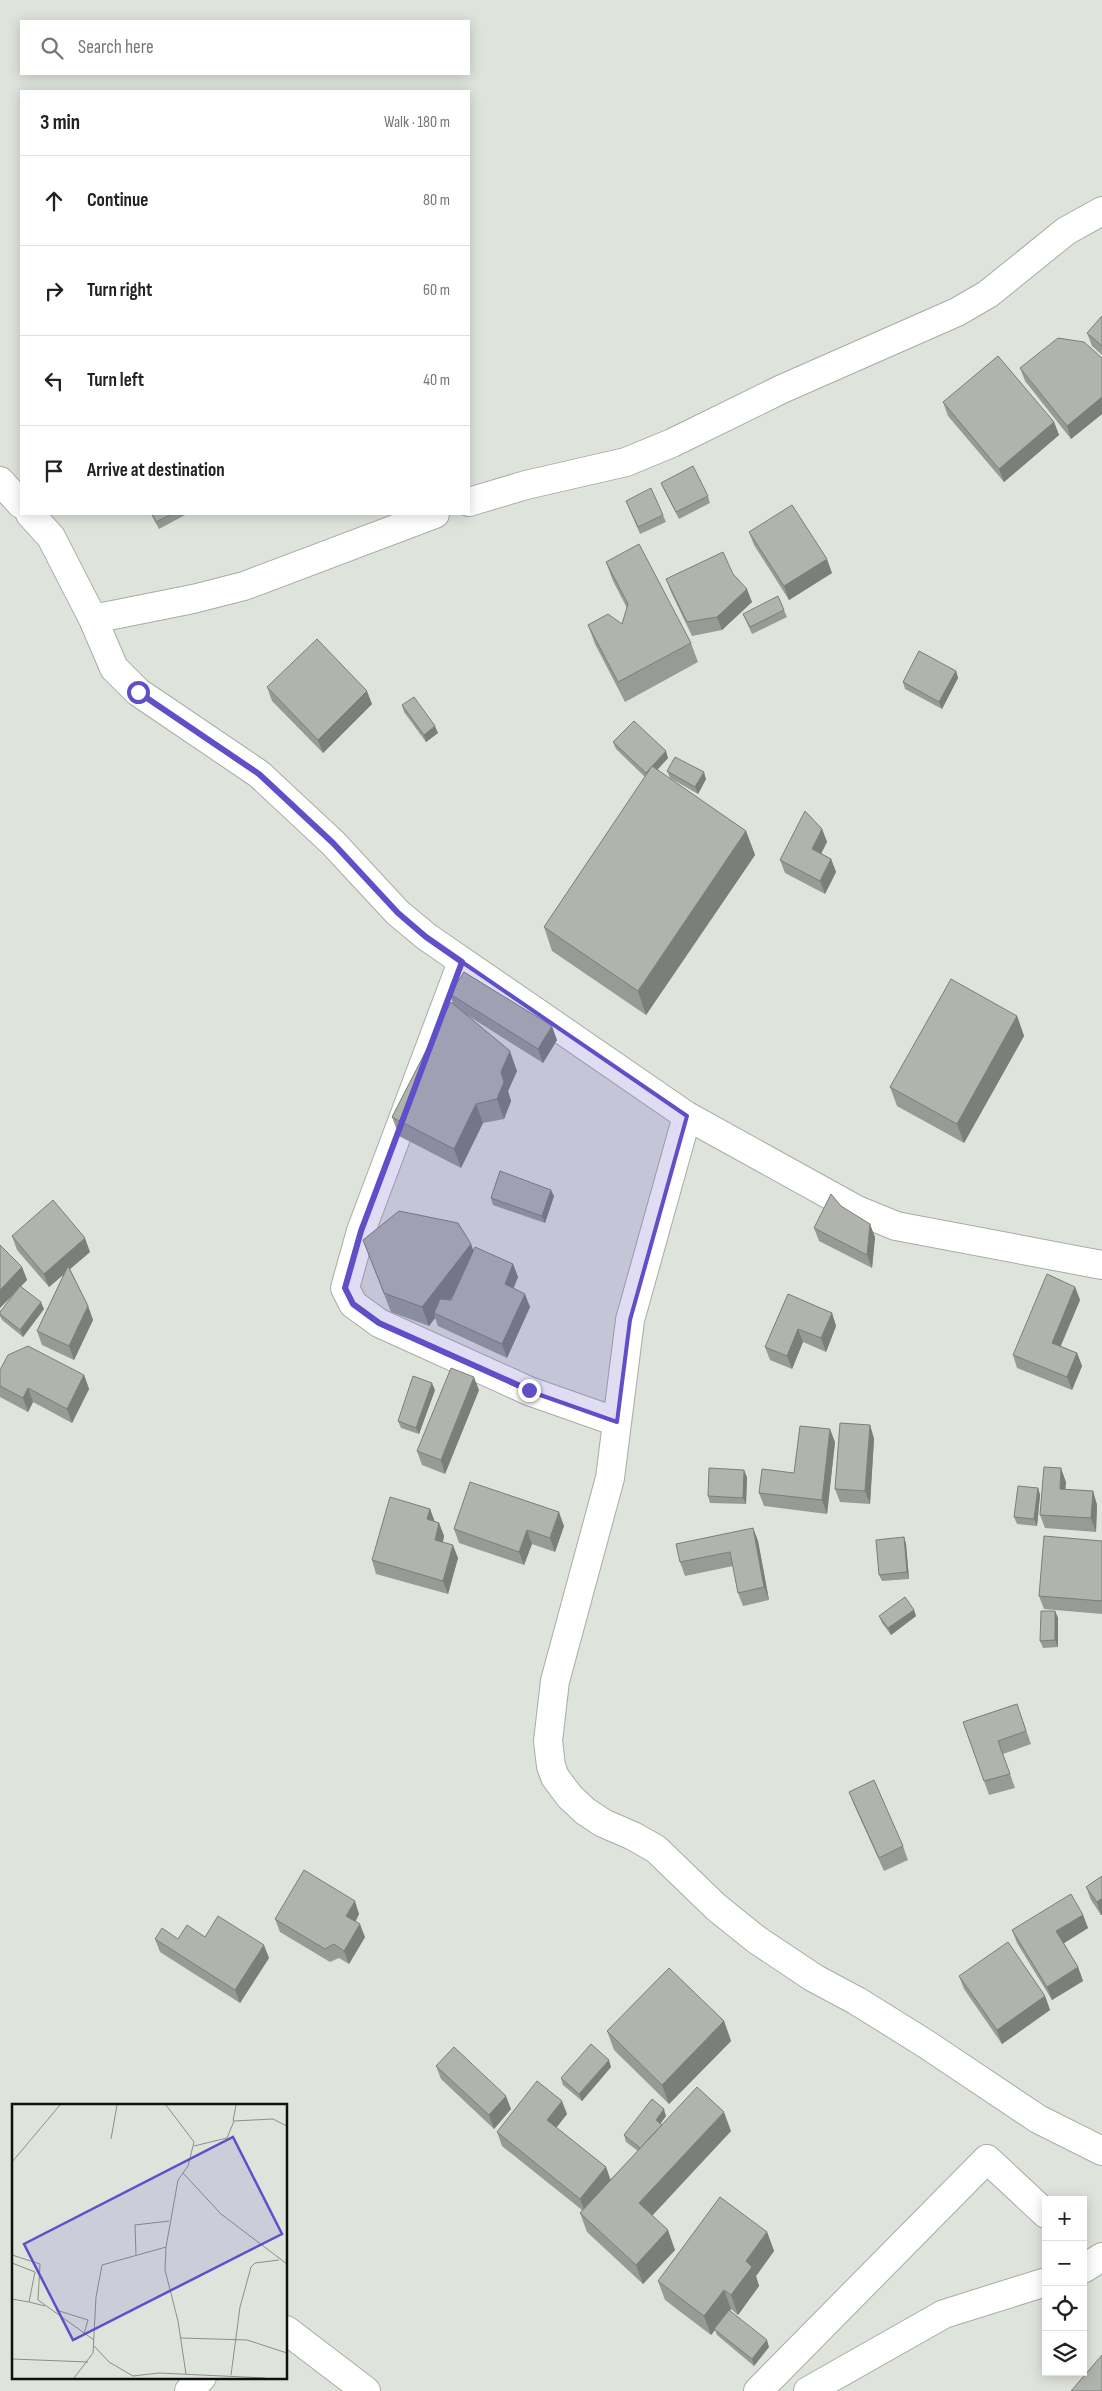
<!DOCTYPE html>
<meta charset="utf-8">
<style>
:root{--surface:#fff;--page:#f6f6f6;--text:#222;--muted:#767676;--line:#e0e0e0}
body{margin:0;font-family:"Sofia Sans Condensed",sans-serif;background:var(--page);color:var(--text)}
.controls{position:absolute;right:15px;bottom:15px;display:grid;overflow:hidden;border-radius:0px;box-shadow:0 2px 12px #0003}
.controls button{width:45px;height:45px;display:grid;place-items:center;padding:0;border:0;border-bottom:1px solid var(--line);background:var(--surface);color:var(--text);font:25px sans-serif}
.stop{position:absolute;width:15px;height:15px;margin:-11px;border:4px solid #5f4fc8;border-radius:50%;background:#fff}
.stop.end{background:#5f4fc8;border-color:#fff;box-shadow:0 1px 5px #0008}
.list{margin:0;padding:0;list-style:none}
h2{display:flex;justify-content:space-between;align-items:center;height:65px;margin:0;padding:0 20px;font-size:21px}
h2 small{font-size:16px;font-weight:400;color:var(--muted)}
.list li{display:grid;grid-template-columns:32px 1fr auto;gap:15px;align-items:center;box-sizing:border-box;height:90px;padding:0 20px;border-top:1px solid var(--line)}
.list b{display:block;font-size:19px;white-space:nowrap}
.list em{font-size:16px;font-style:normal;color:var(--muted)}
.icon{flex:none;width:28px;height:28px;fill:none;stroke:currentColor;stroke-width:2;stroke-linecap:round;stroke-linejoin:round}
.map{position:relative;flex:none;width:1102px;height:2391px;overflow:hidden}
.search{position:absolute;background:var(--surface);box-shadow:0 2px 12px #0003;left:20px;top:20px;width:450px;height:55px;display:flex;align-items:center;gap:12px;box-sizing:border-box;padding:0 18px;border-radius:0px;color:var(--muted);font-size:19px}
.panel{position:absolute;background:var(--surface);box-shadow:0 2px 12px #0003;left:20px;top:90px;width:450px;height:425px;border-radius:0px}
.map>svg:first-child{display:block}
</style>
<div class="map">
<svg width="1102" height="2391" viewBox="0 0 1102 2391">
<rect width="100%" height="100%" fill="#dee3db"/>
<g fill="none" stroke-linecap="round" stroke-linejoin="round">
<defs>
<path id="minor" d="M0 481 21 504
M469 502 526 485 626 462 672 443 782 389 957 312 988 294 1066 231 1102 211
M30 514 51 537 93 619 114 668 138 692 259 774 333 843 398 913 427 937 687 1116 857 1210 896 1226 1102 1265
M93 619 193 599 244 586 435 514
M462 962 361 1231 345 1288 353 1304 379 1323 529 1391 617 1422
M687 1116 630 1320 610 1478 555 1681 548 1741 551 1766 555 1777 570 1797 585 1811 603 1823 633 1836 656 1849 716 1907 757 1940 814 1978 857 2001 926 2044 1038 2119 1102 2151
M1083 2269 1102 2257
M286 2330 366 2391
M189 2391 202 2377
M758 2391 987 2159 1046 2214
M808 2391 944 2314 1046 2282"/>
</defs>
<use href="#minor" stroke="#a8aca5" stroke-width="30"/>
<use href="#minor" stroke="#fff" stroke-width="28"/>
</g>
<path fill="#979b95" d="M1102 316V355L1092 346 1087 333Z
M1102 358V414L1071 439 1025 381 1020 368Z
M943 402 1054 422 1059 435 1004 482 948 416Z
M661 483 708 496 710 503 679 519 664 490Z
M626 501 663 515 666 522 640 534Z
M151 514H187L159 529Z
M749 532 832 573 789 600 754 545Z
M606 562 691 643 698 662 625 702 595 644 588 625 622 624 627 608 613 581Z
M733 574 752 602 722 630 692 636 671 592 666 579Z
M784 610 787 617 752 634 743 614Z
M956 671 958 678 942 709 905 689 903 682Z
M267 687 372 704 323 753 272 701Z
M402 705 438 733 426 742 404 712Z
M613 742 668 758 657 770 746 831 755 855 646 1015 552 951 544 927 645 777 616 749Z
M667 771 706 779 698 794 670 778Z
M822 829 827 842 821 853 831 859 836 872 825 894 785 873 780 860Z
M450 994 557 1040 543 1063 467 1015 517 1071 508 1091 511 1101 504 1119 483 1123 461 1168 399 1136 392 1117 453 1004Z
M1017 1016 1024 1036 964 1143 897 1106 890 1087Z
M554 1196 545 1223 493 1205 491 1198Z
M841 1206 875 1237 872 1268 819 1241 814 1228Z
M12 1236 90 1252 70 1269 88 1306 93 1320 74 1360 42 1345 37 1331 64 1274 49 1287 17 1250Z
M363 1240 471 1244 473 1251 513 1264 518 1277 514 1288 530 1307 507 1358 438 1326 435 1318 429 1326 391 1312Z
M0 1245 22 1267 27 1280 21 1286 44 1309 23 1337 2 1320 0 1316V1312L16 1292 0 1308Z
M1075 1287 1080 1300 1061 1346 1077 1353 1082 1366 1072 1390 1017 1368 1013 1355Z
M788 1294 832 1313 836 1326 826 1352 803 1342 792 1369 770 1360 765 1347Z
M84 1375 89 1389 72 1423 33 1402 28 1412 0 1397V1386Z
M435 1390 419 1434 401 1428 398 1421Z
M479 1390 445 1474 422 1465 417 1451Z
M870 1425 874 1439 870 1504 840 1502 835 1489Z
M835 1442 827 1514 764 1506 759 1493 794 1473Z
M747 1477 746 1504 710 1503 708 1496Z
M1066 1482 1065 1490 1093 1491 1097 1505 1096 1532 1045 1528 1040 1515Z
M1038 1488 1040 1495 1037 1526 1017 1524 1014 1517Z
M430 1509 434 1521 439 1523 444 1536 443 1542 458 1558 448 1594 376 1574 372 1560Z
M564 1526 555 1552 532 1544 524 1565 459 1543 454 1529Z
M753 1528 758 1541 769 1600 743 1606 738 1593 733 1566 685 1576 680 1562Z
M904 1537 906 1544 909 1579 882 1581 879 1575Z
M1102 1541V1614L1044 1609 1039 1596Z
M914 1610 916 1616 891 1635 882 1623 879 1616Z
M1055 1611 1058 1618V1647L1043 1648 1040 1641Z
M1017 1704 1031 1744 1003 1754 1015 1788 989 1795 963 1722Z
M849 1792 903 1846 908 1860 884 1871 854 1805Z
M1102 1876 1101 1915 1091 1900 1086 1887Z
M359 1914 356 1921 365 1937 349 1964 339 1958 330 1962 280 1932 275 1919Z
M1083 1915 1088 1928 1064 1943 1078 1967 1083 1981 1052 2000 1017 1943 1012 1930Z
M205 1937 269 1958 240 2003 160 1952 155 1939H178Z
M959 1976 1045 1996 1050 2010 1002 2044 964 1989Z
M724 2021 731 2041 669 2104 614 2050 607 2031Z
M436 2066 511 2109 494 2129 441 2079Z
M611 2067 582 2101 563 2085 561 2078Z
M567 2114 556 2128 606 2167 610 2180 638 2151 626 2142 624 2135 666 2116 660 2124 662 2125 731 2131 652 2216 675 2250 643 2284 587 2232 580 2213 582 2210 502 2146 497 2132Z
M767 2232 774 2251 756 2276 759 2286 738 2315 731 2309 730 2311 769 2347 754 2366 717 2335 715 2330 711 2335 665 2300 658 2281Z"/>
<path fill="#7b7e79" d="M1102 397V414L1071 439 1067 426Z
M1054 422 1059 435 1004 482 999 469Z
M827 559 832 573 789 600 784 586Z
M747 589 752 602 722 630 717 617Z
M956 671 958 678 942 709 939 702Z
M367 691 372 704 323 753 318 740Z
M435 726 438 733 426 742 424 735Z
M666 751 668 758 648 780 646 773Z
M704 772 706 779 698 794 695 787Z
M822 829 827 842 817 862 812 849Z
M746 831 755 855 646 1015 638 991Z
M831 859 836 872 825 894 820 881Z
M1017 1016 1024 1036 964 1143 957 1124Z
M552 1026 557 1040 543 1063 538 1049Z
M510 1051 517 1071 508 1091 511 1101 504 1119 497 1099 501 1072Z
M476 1104 483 1123 461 1168 454 1149Z
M551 1190 554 1196 545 1223 542 1216Z
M870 1224 875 1237 872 1268 867 1255Z
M85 1238 90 1252 49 1287 44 1274Z
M471 1244 478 1263 438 1315 434 1313 435 1318 429 1326 422 1307Z
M513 1264 518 1277 509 1297 505 1284Z
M22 1267 27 1280 0 1308V1290Z
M1075 1287 1080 1300 1056 1356 1052 1343Z
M525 1294 530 1307 507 1358 502 1344Z
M41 1302 44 1309 23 1337 20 1330Z
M88 1306 93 1320 74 1360 69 1346Z
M832 1313 836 1326 826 1352 821 1338Z
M798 1329 803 1342 792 1369 787 1356Z
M1077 1353 1082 1366 1072 1390 1067 1377Z
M84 1375 89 1389 72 1423 67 1409Z
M474 1377 479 1390 445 1474 441 1460Z
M432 1383 435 1390 419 1434 416 1428Z
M28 1388 33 1402 28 1412 23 1398Z
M870 1425 874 1439 870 1504 865 1491Z
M830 1429 835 1442 827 1514 822 1500Z
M1061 1468 1066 1482 1064 1503 1060 1489Z
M744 1470 747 1477 746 1504 743 1498Z
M1038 1488 1040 1495 1037 1526 1034 1519Z
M1093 1491 1097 1505 1096 1532 1091 1518Z
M430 1509 435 1522 427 1519Z
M559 1512 564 1526 555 1552 550 1538Z
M439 1523 444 1536 440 1553 435 1540Z
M753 1528 758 1541 769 1600 764 1587Z
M527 1530 532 1544 524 1565 519 1552Z
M904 1537 906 1544 909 1579 907 1572Z
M453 1545 458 1558 448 1594 443 1581Z
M914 1610 916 1616 891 1635 888 1628Z
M1055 1611 1058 1618V1647L1055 1640Z
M1102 1898V1915H1101L1097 1902Z
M355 1901 359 1914 351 1929 346 1916Z
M1083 1915 1088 1928 1061 1945 1056 1931Z
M360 1924 365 1937 349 1964 344 1951Z
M264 1945 269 1958 240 2003 235 1990Z
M1078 1967 1083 1981 1052 2000 1047 1987Z
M1045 1996 1050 2010 1002 2044 997 2030Z
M724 2021 731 2041 669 2104 662 2085Z
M609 2060 611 2067 582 2101 579 2094Z
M506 2096 511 2109 494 2129 489 2115Z
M562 2101 567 2114 552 2133 547 2120Z
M664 2109 666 2116 658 2127 656 2120Z
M724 2112 731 2131 646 2222 639 2203Z
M606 2167 611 2181 585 2212 580 2199Z
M668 2230 675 2250 643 2284 636 2265Z
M767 2232 774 2251 756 2276 759 2286 738 2315 731 2295 746 2261Z
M724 2290 731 2309 715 2330 714 2329 715 2330 711 2335 704 2316Z
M767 2340 769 2347 754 2366 752 2359Z"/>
<path fill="#b0b4ad" stroke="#7b7e79" d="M1102 316V346L1087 333Z
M1058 338 1084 342 1102 358V397L1067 426 1020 368Z
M998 356 1054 422 999 469 943 402Z
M693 466 708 496 676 512 661 483Z
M651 488 663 515 638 527 626 501Z
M792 505 827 559 784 586 749 532Z
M152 514H172L156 522Z
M639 544 691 643 618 682 588 625 608 614 622 624 628 604 606 562Z
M723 552 733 574 747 589 717 617 687 622 666 579Z
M778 596 784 610 750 627 743 614Z
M317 639 367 691 318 740 267 687Z
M919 651 956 671 939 702 903 682Z
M414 697 435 726 424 735 402 705Z
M634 721 666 751 646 773 613 742Z
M675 757 704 772 695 787 667 771Z
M652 766 746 831 638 991 544 927Z
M805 811 822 829 812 849 831 859 820 881 780 860Z
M464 972 552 1026 538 1049 450 994Z
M951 979 1017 1016 957 1124 890 1087Z
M451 1002 510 1051 501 1072 504 1082 497 1099 476 1104 454 1149 392 1117Z
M500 1171 551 1190 542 1216 491 1198Z
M831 1194 841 1206 870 1224 867 1255 814 1228Z
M53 1200 85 1238 44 1274 12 1236Z
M399 1211 458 1223 471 1244 422 1307 384 1293 363 1240Z
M0 1245 22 1267 0 1290Z
M475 1247 513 1264 505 1284 525 1294 502 1344 434 1313 440 1299 451 1300Z
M68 1266 88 1306 69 1346 37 1331Z
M1047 1274 1075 1287 1052 1343 1077 1353 1067 1377 1013 1355Z
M20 1286 41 1302 20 1330 0 1314V1312Z
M788 1294 832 1313 821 1338 798 1329 787 1356 765 1347Z
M28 1346 84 1375 67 1409 28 1388 23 1398 0 1386V1370L8 1355Z
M451 1368 474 1377 441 1460 417 1451Z
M413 1376 432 1383 416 1428 398 1421Z
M840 1423 870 1425 865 1491 835 1489Z
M800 1426 830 1429 822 1500 759 1493 762 1469 794 1473Z
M1044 1467 1061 1468 1060 1489 1093 1491 1091 1518 1040 1515Z
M709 1468 744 1470 743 1498 708 1496Z
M470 1482 559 1512 550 1538 527 1530 519 1552 454 1529Z
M1018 1486 1038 1488 1034 1519 1014 1517Z
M390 1497 430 1509 427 1519 439 1523 435 1540 453 1545 443 1581 372 1560Z
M753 1528 764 1587 738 1593 730 1552 680 1562 676 1544Z
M1044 1536 1102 1541V1601L1039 1596Z
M904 1537 907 1572 879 1575 876 1540Z
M905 1597 914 1610 888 1628 879 1616Z
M1041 1611H1055V1640L1040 1641Z
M1017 1704 1026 1731 998 1741 1010 1774 984 1781 963 1722Z
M874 1780 903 1846 879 1858 849 1792Z
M304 1870 355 1901 346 1916 360 1924 344 1951 334 1944 325 1949 275 1919Z
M1102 1876V1898L1097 1902 1086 1887Z
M1071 1894 1083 1915 1056 1931 1078 1967 1047 1987 1012 1930Z
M218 1916 264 1945 235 1990 155 1939 162 1928 178 1939 187 1925 205 1937Z
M1008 1942 1045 1996 997 2030 959 1976Z
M669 1968 724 2021 662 2085 607 2031Z
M591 2044 609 2060 579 2094 561 2078Z
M454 2047 506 2096 489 2115 436 2066Z
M537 2081 562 2101 547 2120 606 2167 580 2199 497 2132Z
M697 2087 724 2112 639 2203 668 2230 636 2265 580 2213Z
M652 2099 664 2109 656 2120 662 2125 640 2148 624 2135Z
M720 2197 767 2232 746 2261 752 2267 731 2295 724 2290 704 2316 658 2281Z
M729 2310 767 2340 752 2359 714 2329Z
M1102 2355V2391H1071Z"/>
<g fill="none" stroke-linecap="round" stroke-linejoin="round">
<path stroke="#5f4fc8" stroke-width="6" d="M138 692 259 774 333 843 398 913 426 937 462 962 361 1231 345 1288 353 1304 379 1323 529 1390"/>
</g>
<path fill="#5f4fc8" fill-opacity="0.2" stroke="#5f4fc8" stroke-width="4" stroke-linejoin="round" d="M462 962 687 1116 630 1320 617 1422 529 1391 379 1323 353 1304 345 1288 361 1231Z"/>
<g transform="translate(12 2104)">
<rect width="275" height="275" fill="#dee3db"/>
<path fill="none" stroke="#8b8f89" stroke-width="1" d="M154 1 182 38 176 62 166 76 154 143 153 166 166 217 174 270M221 17 224 1M99 35 105 1M182 42 215 34 222 17 261 15 275 22M0 58 48 1M171 69 209 110 275 160M0 151 28 160 26 196 82 236M124 151 123 121 157 117M0 159 23 168 17 198 33 202M0 195 17 198M44 206 76 216 72 230M169 234 235 236 275 249M82 242 97 258 121 272 147 269 253 274M0 255 76 258M219 271 228 203 239 163 243 159 267 156M62 274 81 249 84 193 90 161 154 143"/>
<path fill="#5f4fc8" fill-opacity="0.15" stroke="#5f4fc8" stroke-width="2.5" d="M221 33 270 130 61 236 12 140Z"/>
<rect width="275" height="275" fill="none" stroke="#0f100e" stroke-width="2.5"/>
</g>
</svg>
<div class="controls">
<button>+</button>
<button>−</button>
<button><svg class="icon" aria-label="locate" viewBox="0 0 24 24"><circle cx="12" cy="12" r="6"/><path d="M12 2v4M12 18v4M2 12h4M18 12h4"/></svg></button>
<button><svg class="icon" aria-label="layers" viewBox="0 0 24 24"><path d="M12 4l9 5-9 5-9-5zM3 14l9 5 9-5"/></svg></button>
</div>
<div class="stop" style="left:138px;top:692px"></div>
<div class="stop end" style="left:529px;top:1390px"></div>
<div class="search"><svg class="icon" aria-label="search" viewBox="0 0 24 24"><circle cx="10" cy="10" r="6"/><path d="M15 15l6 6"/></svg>Search here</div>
<section class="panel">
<h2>3 min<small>Walk · 180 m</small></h2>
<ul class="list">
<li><svg class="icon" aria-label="ahead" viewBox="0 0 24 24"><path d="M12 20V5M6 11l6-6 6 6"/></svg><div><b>Continue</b></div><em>80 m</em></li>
<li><svg class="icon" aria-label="right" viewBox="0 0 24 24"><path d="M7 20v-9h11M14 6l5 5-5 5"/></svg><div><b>Turn right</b></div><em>60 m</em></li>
<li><svg class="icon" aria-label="left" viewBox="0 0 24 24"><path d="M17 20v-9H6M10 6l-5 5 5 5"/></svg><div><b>Turn left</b></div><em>40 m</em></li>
<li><svg class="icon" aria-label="arrive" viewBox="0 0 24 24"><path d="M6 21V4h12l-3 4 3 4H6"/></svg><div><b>Arrive at destination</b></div></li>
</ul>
</section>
</div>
